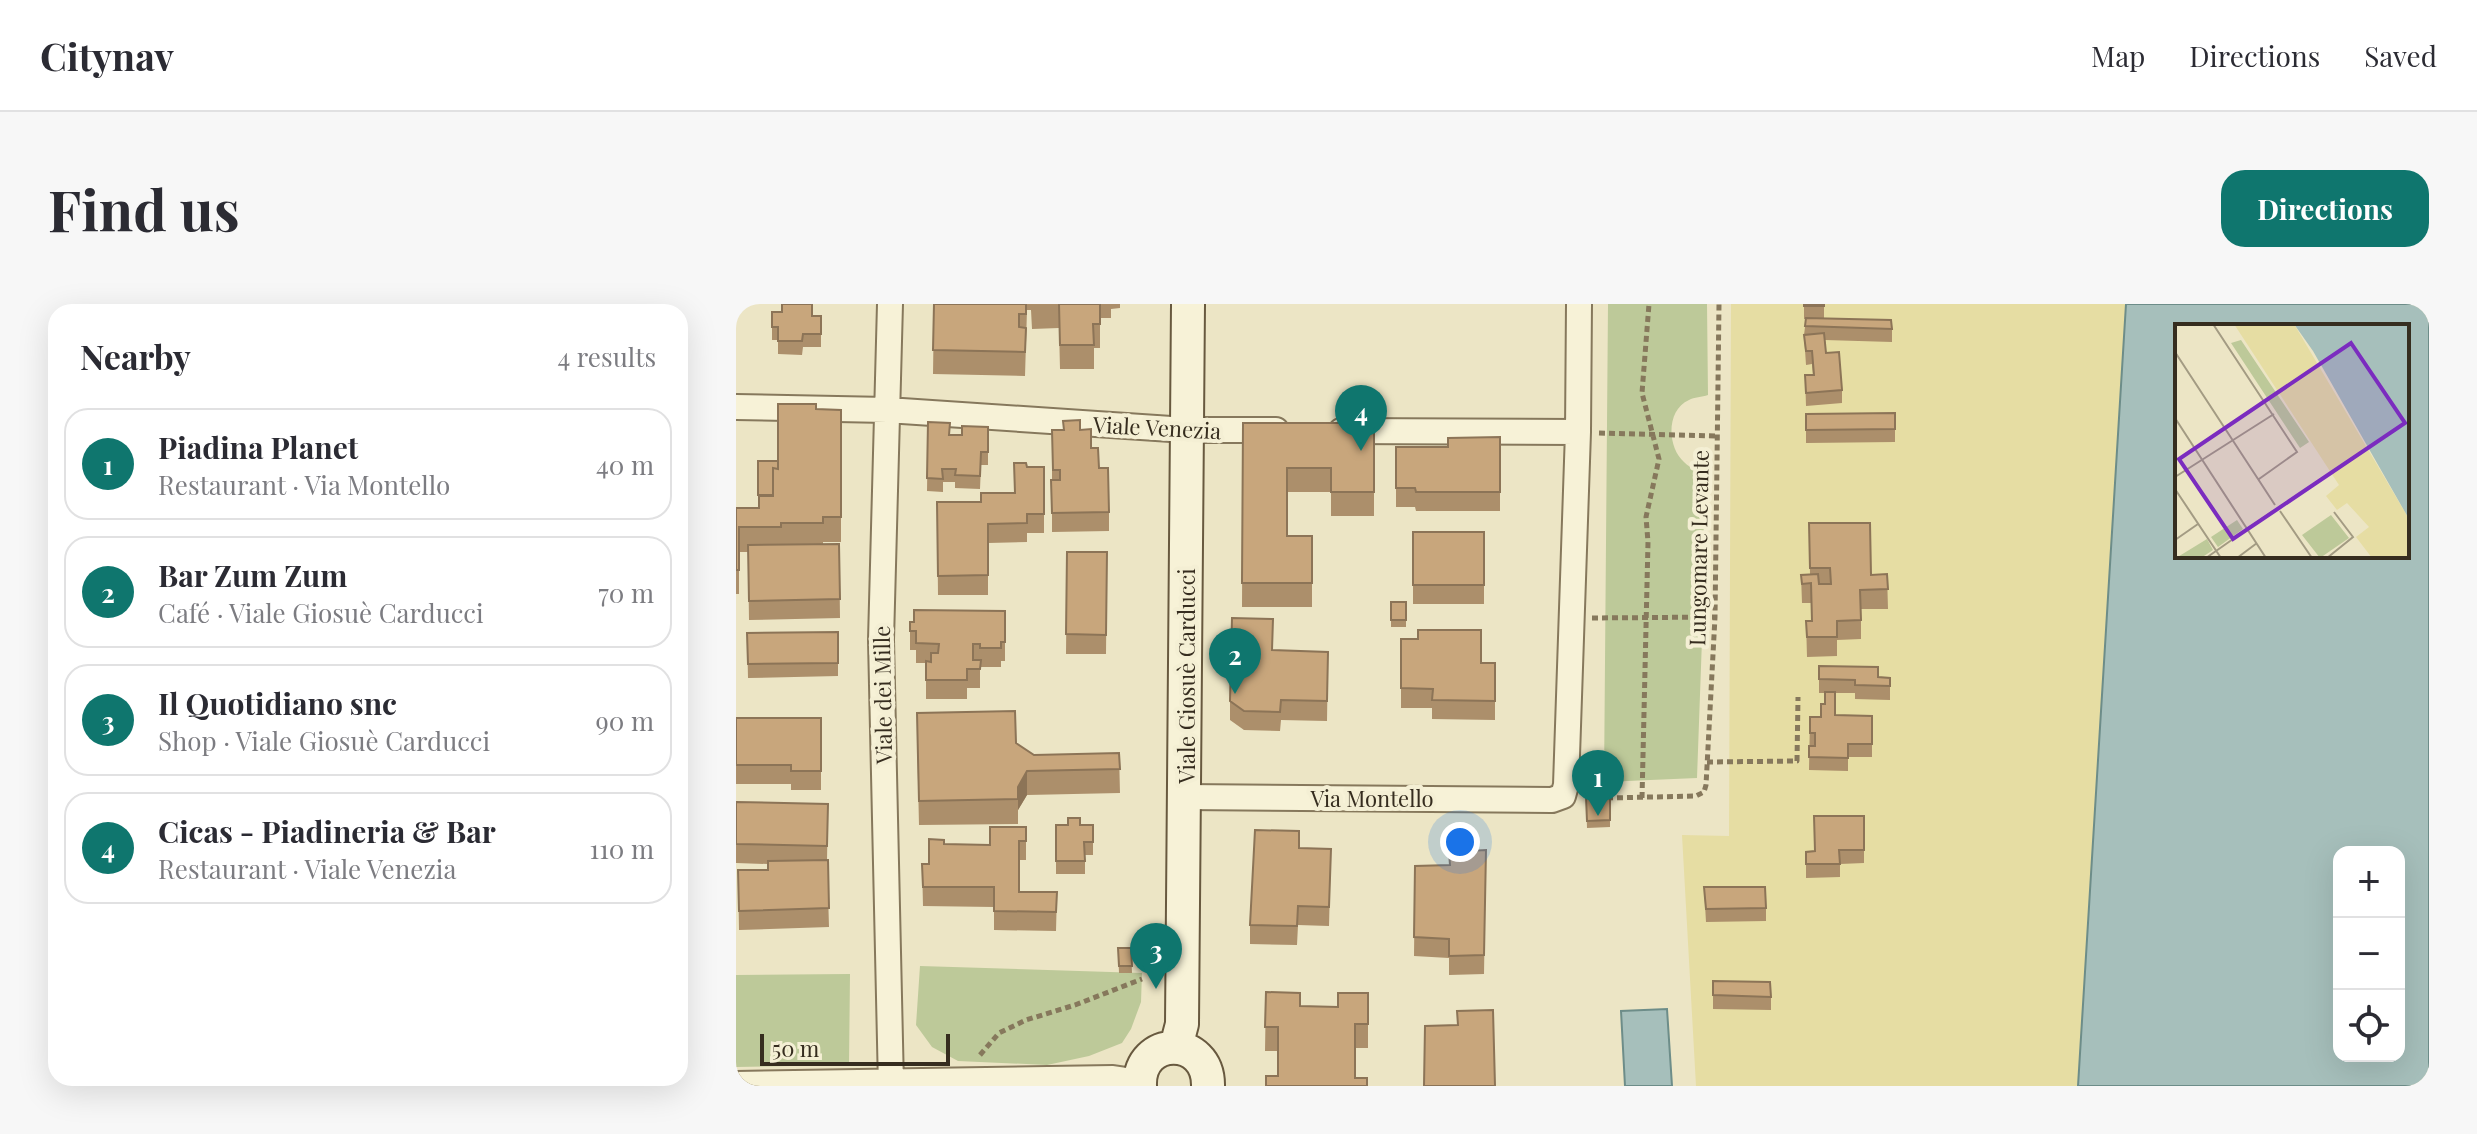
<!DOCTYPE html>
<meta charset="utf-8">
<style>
:root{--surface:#fff;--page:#f7f7f7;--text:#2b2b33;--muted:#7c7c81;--line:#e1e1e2;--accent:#0f766e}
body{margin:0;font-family:"Playfair Display",serif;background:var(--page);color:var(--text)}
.controls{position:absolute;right:24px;bottom:24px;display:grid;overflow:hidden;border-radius:16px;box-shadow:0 8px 32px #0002}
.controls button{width:72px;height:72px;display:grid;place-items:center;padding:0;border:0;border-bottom:2px solid var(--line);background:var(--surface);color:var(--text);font:40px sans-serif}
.scale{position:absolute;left:24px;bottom:20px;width:190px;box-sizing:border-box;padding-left:8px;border:4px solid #362d1f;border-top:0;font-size:22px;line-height:28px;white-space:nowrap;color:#362d1f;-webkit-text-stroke:6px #f4efd4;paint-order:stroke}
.you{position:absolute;left:724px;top:538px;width:28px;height:28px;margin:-20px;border:6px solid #fff;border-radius:50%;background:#1a73e8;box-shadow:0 0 0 12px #1a73e833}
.badge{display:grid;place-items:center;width:52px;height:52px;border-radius:50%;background:var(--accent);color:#fff;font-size:26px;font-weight:700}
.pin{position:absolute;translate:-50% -66px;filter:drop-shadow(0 2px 4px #0008)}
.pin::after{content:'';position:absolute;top:42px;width:28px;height:24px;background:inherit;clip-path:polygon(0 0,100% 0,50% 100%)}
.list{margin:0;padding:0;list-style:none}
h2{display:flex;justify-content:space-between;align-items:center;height:104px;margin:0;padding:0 32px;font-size:34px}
h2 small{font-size:26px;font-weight:400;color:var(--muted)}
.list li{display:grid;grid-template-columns:52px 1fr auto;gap:24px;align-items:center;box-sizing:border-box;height:112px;margin:0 16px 16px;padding:0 16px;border:2px solid var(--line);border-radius:24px}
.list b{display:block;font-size:30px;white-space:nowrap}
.list p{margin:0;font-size:26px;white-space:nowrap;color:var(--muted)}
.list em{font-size:26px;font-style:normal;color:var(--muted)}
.icon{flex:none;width:44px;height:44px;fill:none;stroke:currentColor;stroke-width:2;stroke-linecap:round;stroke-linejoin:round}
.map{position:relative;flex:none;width:1693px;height:782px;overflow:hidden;border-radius:24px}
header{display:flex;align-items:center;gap:48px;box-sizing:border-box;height:112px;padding:0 40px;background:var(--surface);border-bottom:2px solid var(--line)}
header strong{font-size:38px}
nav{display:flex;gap:44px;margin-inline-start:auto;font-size:28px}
.intro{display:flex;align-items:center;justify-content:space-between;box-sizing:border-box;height:192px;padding:0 48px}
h1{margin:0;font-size:56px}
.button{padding:20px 36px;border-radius:24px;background:var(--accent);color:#fff;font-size:28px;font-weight:700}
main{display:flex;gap:48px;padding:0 48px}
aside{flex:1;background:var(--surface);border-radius:24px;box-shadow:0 8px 32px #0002}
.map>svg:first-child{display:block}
</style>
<header>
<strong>Citynav</strong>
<nav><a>Map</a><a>Directions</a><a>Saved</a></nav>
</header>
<div class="intro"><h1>Find us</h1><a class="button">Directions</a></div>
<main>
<aside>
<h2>Nearby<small>4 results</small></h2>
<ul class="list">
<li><span class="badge">1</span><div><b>Piadina Planet</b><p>Restaurant · Via Montello</p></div><em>40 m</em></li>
<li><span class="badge">2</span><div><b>Bar Zum Zum</b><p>Café · Viale Giosuè Carducci</p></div><em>70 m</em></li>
<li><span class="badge">3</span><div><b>Il Quotidiano snc</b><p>Shop · Viale Giosuè Carducci</p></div><em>90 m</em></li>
<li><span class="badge">4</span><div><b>Cicas - Piadineria &amp; Bar</b><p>Restaurant · Viale Venezia</p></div><em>110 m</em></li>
</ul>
</aside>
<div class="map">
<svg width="1693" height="782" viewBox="0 0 1693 782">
<rect width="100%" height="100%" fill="#ece5c5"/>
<path fill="#bdc999" d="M872 0H971L972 91C966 93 958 93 953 96 930 106 931 143 948 158 955 165 963 167 972 169L961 474 868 478Z
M184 662 406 669 405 698 395 725 386 739 353 752 311 761 222 757 196 743 180 721Z
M114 670 113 761 0 763V671Z"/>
<path fill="#e6dda3" d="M995 0H1390L1342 782H960L946 531 993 532Z"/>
<path fill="#a6bfbb" stroke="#6d8d89" stroke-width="2" fill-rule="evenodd" d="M1390 0H1693V782H1342ZM1441 22H1671V252H1441ZM1603 548H1663V752H1603Z
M931 705 936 782H889L885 707Z"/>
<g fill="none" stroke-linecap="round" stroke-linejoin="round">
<defs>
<path id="street" d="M154 0 145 336 155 782
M0 103 151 106 450 126H540
M605 127 842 128
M449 493 816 496 827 492 830 481 842 128 843 0
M0 780 377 774 404 778"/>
<path id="secondary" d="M440 743 446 720 452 0
M404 782C402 731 473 731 472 782"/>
</defs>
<use href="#street" stroke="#86785c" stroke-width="28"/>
<use href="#secondary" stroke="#68593f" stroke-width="36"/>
<path stroke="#86785c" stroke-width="5" stroke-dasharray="6 4" stroke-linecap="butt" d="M863 129 980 132
M856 314 979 313
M971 458 1061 457 1062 393
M871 494 960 492 968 488 970 481 979 313 983 0
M906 494 912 238 910 213 923 155 906 89 913 0
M244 751 263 729 290 716 339 701 406 675"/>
<use href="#street" stroke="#f7f2d7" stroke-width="24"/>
<use href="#secondary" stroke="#f7f2d7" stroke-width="32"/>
</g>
<path fill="#ac8f6b" d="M198 0H384V4L375 5V14H364V44H358V65H324L323 24 296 25 295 6H291L289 72 197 70Z
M1068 0H1088V14L1156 25V38L1089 36 1090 49 1106 86V99L1070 102 1069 71H1077L1076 60 1070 61 1068 31 1070 15H1068Z
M36 8 85 12V43H67L66 51 42 50V36H36Z
M80 105 105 106V238H87V240H103L104 314 13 316 12 248H3V290H0V204H23V198H22V157H42Z
M1159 109V138L1070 139V110Z
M192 118 214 131H226L252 123V161H245L244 185 219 184V178H207V188L191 187Z
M507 119H638V212H595V188H551V232H576V303H506Z
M316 126H344L355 144 363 164 373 208V227L316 228Z
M764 133V207H680L679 203H660V143H712Z
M291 163H308V229H291V238L252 239V291H202L201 198H245L278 189Z
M1073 219 1135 271 1151 270 1152 305H1125V335L1101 336V352L1071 353 1070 317H1076L1075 299H1066L1065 271 1074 270Z
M677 228H748V300H677Z
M331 248H371L370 350H330Z
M655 298H670V323H655Z
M269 307V357H265V363H244V384H231V395H190V359H180V346H174V318Z
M102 328V372L12 374 11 329Z
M665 335 745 359H759V416L696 415V404H665Z
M537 346 592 348 591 417 545 416 544 427 508 426 494 416V397Z
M1083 362 1142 373 1154 374V396L1119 395V389H1099V411L1136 412V453H1112V467L1073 466 1074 413H1085L1089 400V389H1083Z
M0 414H85V486H55V480H0Z
M181 433 280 439 298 451 383 449 384 489 291 491 282 506V520L183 521Z
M874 492V523L851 524 850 493Z
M0 498 92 500 91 556 93 623 3 626 2 566H32V560L0 559Z
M1128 512V559L1104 560V573L1070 574V548L1079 547Z
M320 521H357V551H349V570H320Z
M290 523V556H283V588H321L320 627 258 626V603L187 602 186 560H193L208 540 254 541Z
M563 544 595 545 593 622 562 621 561 641 514 640V621Z
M750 546 748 670 713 671V654L678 652 679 562 713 561Z
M968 583 1030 604V617L970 618Z
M382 644H395L396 669H383Z
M977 677 1035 693V706L977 705Z
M530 688 564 702 602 703 632 689V744H619V774L542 772V747H529Z"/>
<path fill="#8c7457" d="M291 467V491L282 506V483Z"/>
<path fill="#c8a67c" stroke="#8c7457" stroke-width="2" d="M46 0H76V12H85V30H67L66 37H42V23H36V8H46Z
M198 0H290V10H283V23L290 24 289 48 197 46Z
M323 0H364V20H357L358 41H324Z
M1068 0H1088V2H1068Z
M1070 14 1155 16 1156 25 1069 22Z
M1088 29 1090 49 1103 48 1106 86 1070 89 1069 71H1078L1076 47H1070L1068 31Z
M42 100H80V105L105 106V213H87V219H45V223H3V266H0V204H23V192H37V164L42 165Z
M1159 109V125L1070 126V110Z
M344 116V126L355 125V144H362L363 164H372L373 208 316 209 315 176H324V166H317L316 126H328L327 117Z
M192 118 214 119 213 131H226V122L252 123V148H245L244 172 219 171 220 165H206L207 175 191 174Z
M507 119H638V188H595V164H551V232H576V279H506Z
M764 133V188H680L679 184H660V143H712V134Z
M22 157H42V165L37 164V191H22Z
M278 159H290L291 163H308V210H291V219L252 220V271L202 272 201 198H245V189H279Z
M1073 219H1134L1135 271 1151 270 1152 285 1124 286 1125 316 1101 317V333H1071L1070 317H1076L1075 279 1066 280 1065 271 1082 270 1083 280H1095L1094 264H1074Z
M677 228H748V281H677Z
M103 240 104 295 13 297 12 241Z
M331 248H371L370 331 330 330Z
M655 298H670V316H655Z
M178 306 269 307V338H265V344H244V340H237V356H245L244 365H231V376H190V357L195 358V349H202L203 340 180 339V327H174V318H178Z
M496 314 537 315 536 346 592 348 591 397 545 396 544 408 508 407 494 397Z
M682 326H745V359H759V397L696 396 697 385 665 384V335H682Z
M102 328V359L12 360 11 329Z
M1083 362 1142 363V373L1154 374V382L1119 381V376L1083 375Z
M1089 388H1099V411L1136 412V440H1112V454L1073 453V442H1079V429H1074V413H1085V400H1089Z
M279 407 280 439 298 451 383 449 384 465 291 467 282 483V495L183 497 181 409Z
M0 414H85V467H55V461H0Z
M874 492V516L851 517 850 493Z
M0 498 92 500 91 542 0 540Z
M1078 512H1128V546H1103L1104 560H1070V548L1079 547Z
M332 514H344V521H357V538H348L349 557H320V521H332Z
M254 523H290V537H283V588H321L320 608 258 607V583H187L186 560H193V535L208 536V540L254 541Z
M519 526 563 527V544L595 545 593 603 562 602 561 622 514 621Z
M750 546 748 651 713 652V635L678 633 679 562 714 561 713 548Z
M92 556 93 604 3 607 2 566H32V557Z
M968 583H1029L1030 604 970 605Z
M382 644H395L396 662H383Z
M977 677 1034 678 1035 693 977 691Z
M530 688 564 689V702L602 703V689H632V720H619V774H631V782H530V772H542V723H529Z
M757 706 759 782H688L689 722 722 721 721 707Z"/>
<g text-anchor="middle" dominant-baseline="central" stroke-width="8" stroke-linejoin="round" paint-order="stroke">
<g font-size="22" fill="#362d1f" stroke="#f4efd4">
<text transform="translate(421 123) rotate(3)">Viale Venezia</text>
<text transform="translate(962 244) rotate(-89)">Lungomare Levante</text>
<text transform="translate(450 372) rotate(-90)">Viale Giosuè Carducci</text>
<text transform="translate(146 391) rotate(-91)">Viale dei Mille</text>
<text x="636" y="494">Via Montello</text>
</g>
</g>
<g transform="translate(1439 20)">
<rect width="234" height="234" fill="#ece5c5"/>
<path d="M66 16 134 118 125 124 56 19ZM156 191 174 214 145 234 127 211ZM62 196 68 205 43 223 36 213ZM32 215 38 226 26 234H1Z" fill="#bdc999"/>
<path d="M59 0H119L234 195V234H197L181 213 194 203 172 179 162 186 151 172 164 161Z" fill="#e6dda3"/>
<path d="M119 0H234V195L138 27Z" fill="#a6bfbb"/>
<path fill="none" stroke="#a39b83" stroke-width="2" d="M38 0 122 128 84 155M0 28 100 181M0 94 91 234M0 153 99 90M0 165 46 234M105 187 137 234M0 216 23 200M31 234 98 187M62 234 82 219M152 234 178 213 159 188"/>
<path fill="#7b2cbf" fill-opacity="0.15" stroke="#7b2cbf" stroke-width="4" d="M176 19 230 99 58 215 4 135Z"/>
<rect width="234" height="234" fill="none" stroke="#362d1f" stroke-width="4"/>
</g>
</svg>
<div class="controls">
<button>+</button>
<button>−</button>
<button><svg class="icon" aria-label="locate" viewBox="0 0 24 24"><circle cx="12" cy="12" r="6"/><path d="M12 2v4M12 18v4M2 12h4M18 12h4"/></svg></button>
</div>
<div class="scale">50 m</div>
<div class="you"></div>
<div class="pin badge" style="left:862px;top:512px">1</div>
<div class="pin badge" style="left:499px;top:390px">2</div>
<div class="pin badge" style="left:420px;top:685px">3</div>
<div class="pin badge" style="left:625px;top:147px">4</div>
</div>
</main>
